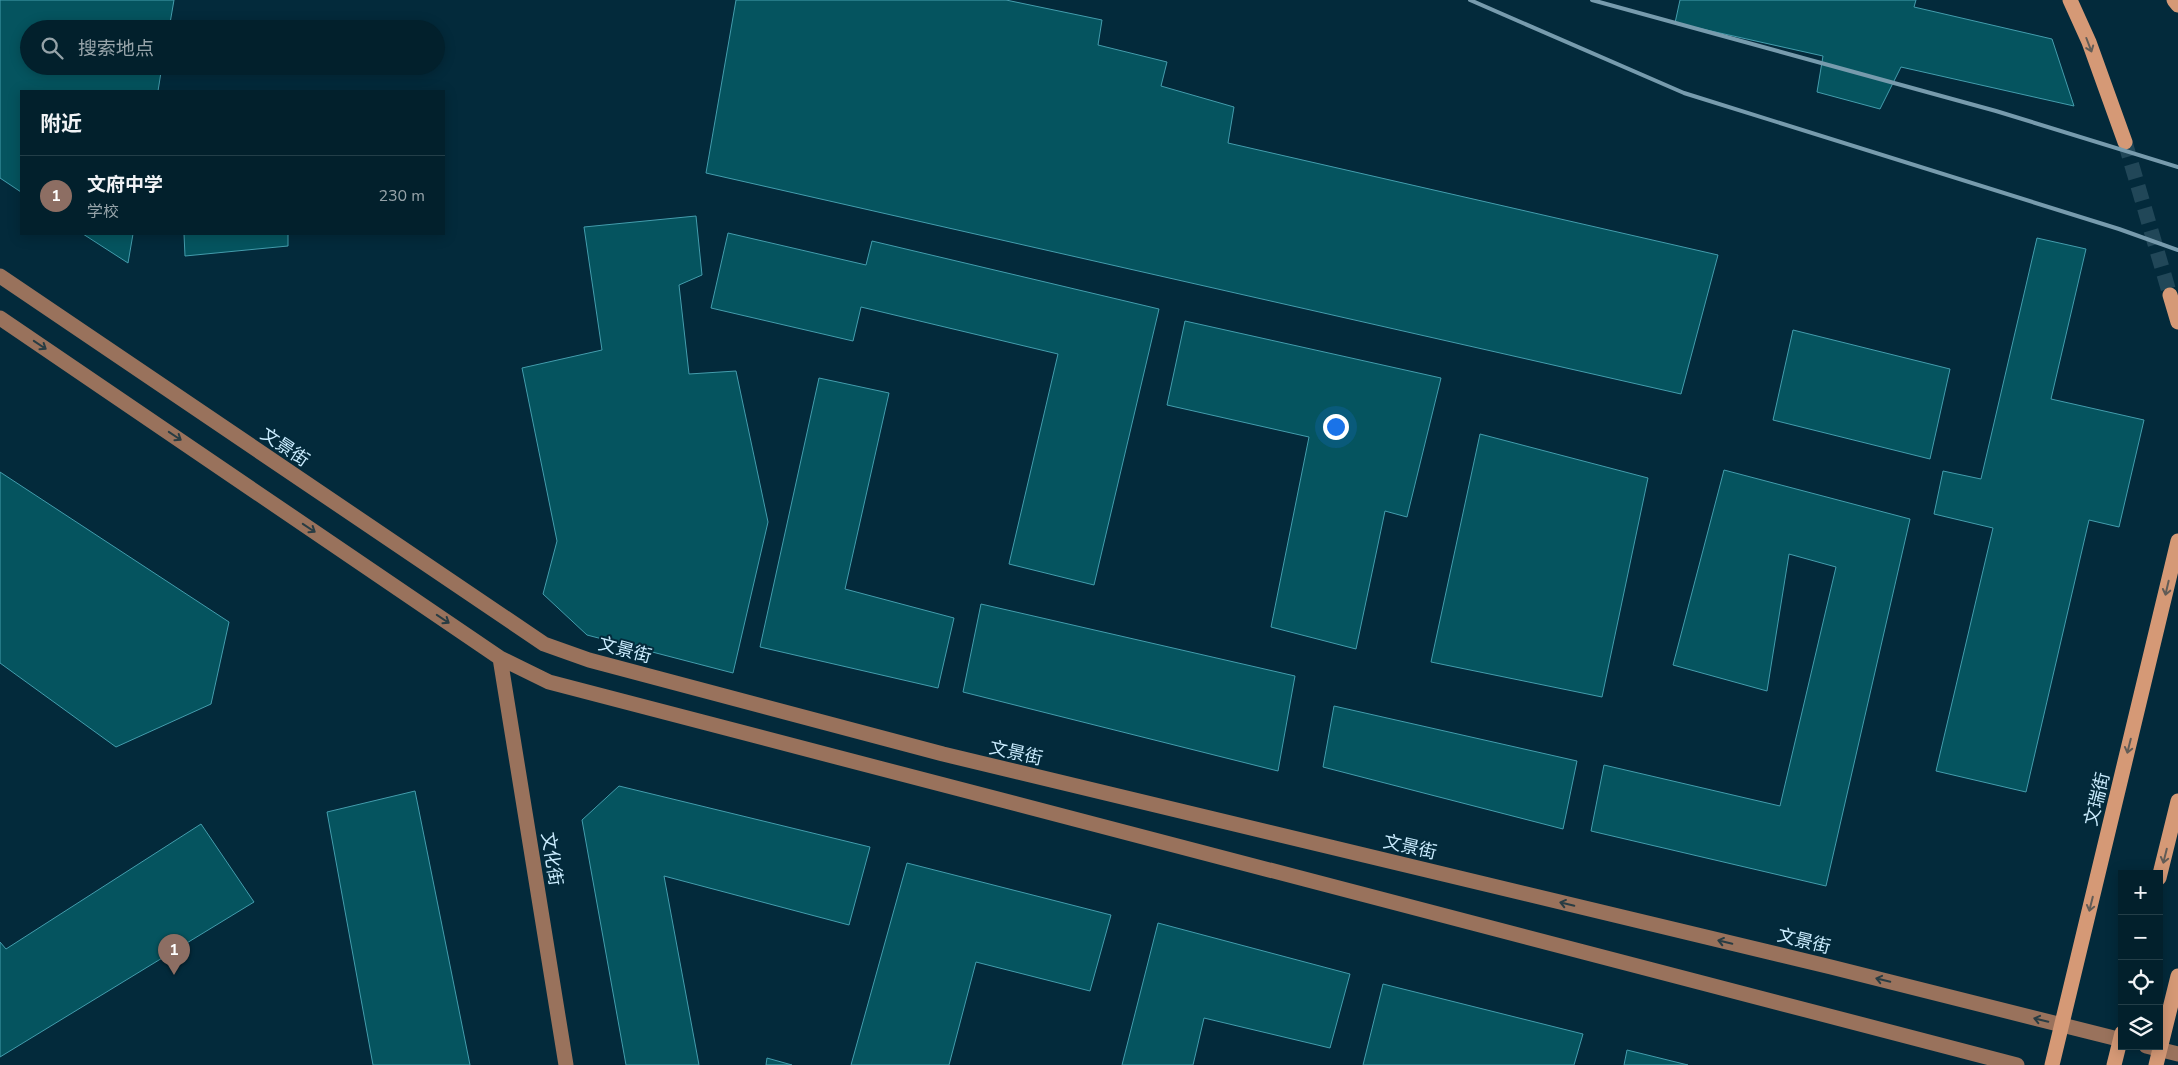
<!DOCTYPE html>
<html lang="zh">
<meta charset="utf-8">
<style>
:root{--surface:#02202c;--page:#102d38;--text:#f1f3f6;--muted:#96a3a9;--line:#233e48;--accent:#2563eb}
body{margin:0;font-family:"Nunito Sans","Noto Sans SC",sans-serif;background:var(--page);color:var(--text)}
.controls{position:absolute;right:15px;bottom:15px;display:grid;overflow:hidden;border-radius:0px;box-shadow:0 2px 12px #0003}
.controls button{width:45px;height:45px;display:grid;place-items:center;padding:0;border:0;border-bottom:1px solid var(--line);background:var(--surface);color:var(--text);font:25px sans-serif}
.you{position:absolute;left:1335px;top:426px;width:18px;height:18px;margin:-12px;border:4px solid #fff;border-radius:50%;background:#1a73e8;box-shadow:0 0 0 8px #1a73e833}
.badge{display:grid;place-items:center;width:32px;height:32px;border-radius:50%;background:var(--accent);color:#fff;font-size:16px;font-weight:700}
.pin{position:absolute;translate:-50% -41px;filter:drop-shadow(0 1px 2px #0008)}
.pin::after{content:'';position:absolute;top:26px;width:18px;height:15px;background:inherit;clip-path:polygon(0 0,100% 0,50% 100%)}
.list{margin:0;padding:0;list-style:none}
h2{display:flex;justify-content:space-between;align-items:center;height:65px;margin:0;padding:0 20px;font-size:21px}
h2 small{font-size:16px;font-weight:400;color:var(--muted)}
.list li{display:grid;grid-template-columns:32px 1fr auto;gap:15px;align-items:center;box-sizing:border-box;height:80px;padding:0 20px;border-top:1px solid var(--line)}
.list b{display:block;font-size:19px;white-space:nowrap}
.list p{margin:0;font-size:16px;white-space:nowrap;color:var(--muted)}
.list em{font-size:16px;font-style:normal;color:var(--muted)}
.icon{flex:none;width:28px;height:28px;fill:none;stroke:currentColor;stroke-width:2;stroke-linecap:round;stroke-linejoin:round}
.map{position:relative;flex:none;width:2178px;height:1065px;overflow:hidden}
.search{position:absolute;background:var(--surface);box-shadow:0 2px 12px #0003;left:20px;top:20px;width:425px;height:55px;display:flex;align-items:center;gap:12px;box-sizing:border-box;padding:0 18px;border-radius:28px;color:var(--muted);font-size:19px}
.panel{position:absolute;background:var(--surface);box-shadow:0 2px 12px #0003;left:20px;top:90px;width:425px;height:145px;border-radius:0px}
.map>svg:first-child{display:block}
</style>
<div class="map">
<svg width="2178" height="1065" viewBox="0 0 2178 1065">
<rect width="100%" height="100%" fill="#032a3b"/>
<path fill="#05545f" stroke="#449dad" d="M0 0H174L169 29H29V66H162L158 91H21V192L0 178Z
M736 0H1006L1102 20 1098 45 1167 62 1161 86 1234 107 1228 143 1718 255 1681 394 706 173Z
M1680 0H1916L1914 7 2052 39 2074 106 1901 67 1880 109 1817 92 1823 56 1675 23Z
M696 216 702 275 679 285 689 374 736 371 768 522 733 673 587 635 543 594 557 541 522 368 602 350 584 227Z
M728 233 866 265 872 241 1159 309 1094 585 1009 564 1058 354 861 307 853 341 711 308Z
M83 234H133L128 263Z
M184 234H288V246L185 256Z
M2037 238 2086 249 2051 399 2144 420 2119 527 2089 520 2026 792 1936 771 1993 528 1934 514 1943 471 1981 479Z
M1185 321 1441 378 1407 517 1385 511 1356 649 1271 627 1309 437 1167 405Z
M1793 330 1950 369 1930 459 1773 420Z
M819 378 889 393 845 589 954 618 938 688 760 647Z
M1480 434 1648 478 1602 697 1431 662Z
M1724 470 1910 519 1826 886 1591 831 1604 765 1780 806 1836 567 1789 554 1767 691 1673 665Z
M0 472 229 622 211 704 116 747 0 663Z
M981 604 1295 676 1278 771 963 692Z
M1334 706 1577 761 1563 829 1323 767Z
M619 786 870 847 849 925 664 876 699 1065H626L582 820Z
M415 791 470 1065H373L327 812Z
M201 824 254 902 0 1057V942L6 949Z
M907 863 1111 915 1090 991 976 962 949 1065H851Z
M1158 923 1350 974 1330 1048 1204 1018 1193 1065H1122Z
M1383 984 1583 1034 1574 1065H1363Z
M1627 1050 1688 1065H1624Z
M767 1058 792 1065H766Z"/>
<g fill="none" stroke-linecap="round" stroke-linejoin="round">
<path stroke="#214758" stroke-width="15" stroke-dasharray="15 8" stroke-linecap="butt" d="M2125 142 2170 295"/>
<path stroke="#99725c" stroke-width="15" d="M0 276 544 644 589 660 943 754 1831 967 2122 1040
M0 318 500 658 549 682 2017 1065
M500 658 566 1065
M2146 1046 2178 1054"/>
<path stroke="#d59976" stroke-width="15" d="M2070 0 2089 42 2125 142
M2174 0 2178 5
M2170 295 2178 322
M2159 878 2178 801
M2052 1065 2178 541
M2114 1065 2122 1033
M2156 1065 2178 976"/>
<path stroke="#779bad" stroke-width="4" d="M1470 0 1684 93 2119 229 2178 250
M1592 0 1996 111 2178 167"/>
</g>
<defs><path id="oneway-shaft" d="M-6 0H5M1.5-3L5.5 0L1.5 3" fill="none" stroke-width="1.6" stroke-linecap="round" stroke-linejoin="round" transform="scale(1.25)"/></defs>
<g stroke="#615c56">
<use href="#oneway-shaft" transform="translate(2089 45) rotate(69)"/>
<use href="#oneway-shaft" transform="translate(2167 588) rotate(103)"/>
<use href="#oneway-shaft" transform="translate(2129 746) rotate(104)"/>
<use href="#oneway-shaft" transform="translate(2165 856) rotate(104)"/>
<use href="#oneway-shaft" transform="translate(2091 904) rotate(104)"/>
</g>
<g stroke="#283c43">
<use href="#oneway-shaft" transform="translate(40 345) rotate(34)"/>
<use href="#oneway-shaft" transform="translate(175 436) rotate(34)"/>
<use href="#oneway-shaft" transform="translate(309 528) rotate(34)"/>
<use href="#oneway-shaft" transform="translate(443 619) rotate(34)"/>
<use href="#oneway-shaft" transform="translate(1567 904) rotate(-167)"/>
<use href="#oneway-shaft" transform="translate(1725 942) rotate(-167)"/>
<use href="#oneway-shaft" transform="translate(1883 980) rotate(-166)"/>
<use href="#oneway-shaft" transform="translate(2041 1020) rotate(-166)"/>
</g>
<g text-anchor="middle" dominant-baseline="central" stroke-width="4" stroke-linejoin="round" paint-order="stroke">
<g font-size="18" fill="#caecfe" stroke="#032a3b">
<text transform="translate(285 447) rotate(34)">文景街</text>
<text transform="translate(625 650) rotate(15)">文景街</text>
<text transform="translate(1016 753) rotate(13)">文景街</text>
<text transform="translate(2097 799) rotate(-76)">文瑞街</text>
<text transform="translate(1410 847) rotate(13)">文景街</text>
<text transform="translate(552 859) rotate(81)">文化街</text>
<text transform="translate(1804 941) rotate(14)">文景街</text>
</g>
</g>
</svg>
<div class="controls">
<button>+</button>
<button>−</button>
<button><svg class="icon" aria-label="locate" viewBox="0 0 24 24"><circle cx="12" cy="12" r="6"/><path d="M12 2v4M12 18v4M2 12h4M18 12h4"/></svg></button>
<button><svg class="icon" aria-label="layers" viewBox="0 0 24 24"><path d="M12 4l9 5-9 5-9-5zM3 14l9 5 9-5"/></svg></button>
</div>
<div class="you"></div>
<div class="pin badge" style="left:174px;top:975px;background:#8d6e63">1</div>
<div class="search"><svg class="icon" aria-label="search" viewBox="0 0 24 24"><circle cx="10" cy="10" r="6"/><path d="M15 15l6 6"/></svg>搜索地点</div>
<section class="panel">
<h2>附近<small></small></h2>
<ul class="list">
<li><span class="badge" style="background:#8d6e63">1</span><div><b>文府中学</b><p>学校</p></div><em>230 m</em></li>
</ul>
</section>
</div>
